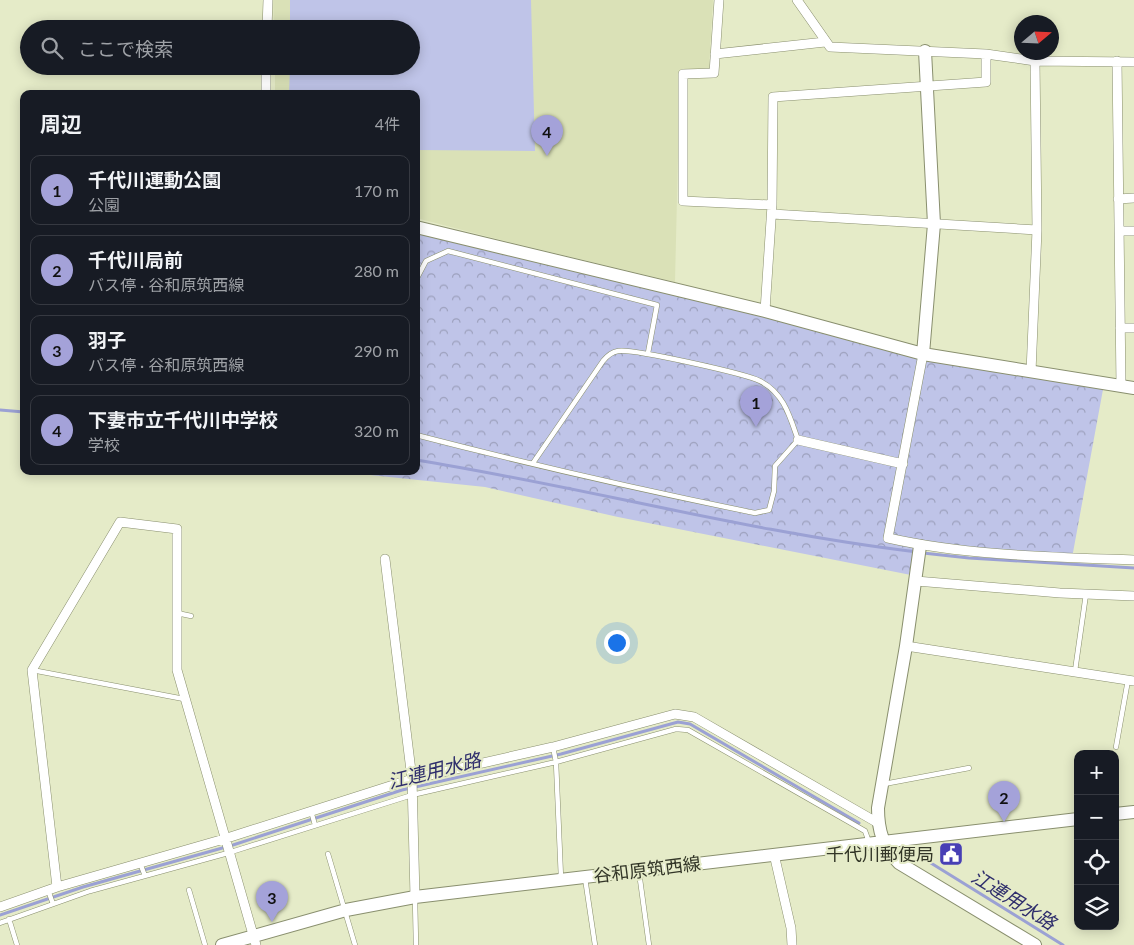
<!DOCTYPE html>
<html lang="ja">
<meta charset="utf-8">
<style>
:root{--surface:#171b24;--page:#242831;--text:#f1f3f6;--muted:#9ea1a6;--line:#363941;--accent:#a4a2d9}
body{margin:0;font-family:Lato,"Noto Sans JP",sans-serif;background:var(--page);color:var(--text)}
.controls{position:absolute;right:15px;bottom:15px;display:grid;overflow:hidden;border-radius:10px;box-shadow:0 2px 12px #0003}
.controls button{width:45px;height:45px;display:grid;place-items:center;padding:0;border:0;border-bottom:1px solid var(--line);background:var(--surface);color:var(--text);font:25px sans-serif}
.compass{position:absolute;left:1014px;top:15px;width:45px;height:45px;border-radius:50%;background:var(--surface);box-shadow:0 2px 12px #0003;rotate:71deg}
.you{position:absolute;left:616px;top:642px;width:18px;height:18px;margin:-12px;border:4px solid #fff;border-radius:50%;background:#1a73e8;box-shadow:0 0 0 8px #1a73e833}
.badge{display:grid;place-items:center;width:32px;height:32px;border-radius:50%;background:var(--accent);color:#111;font-size:16px;font-weight:700}
.pin{position:absolute;translate:-50% -41px;filter:drop-shadow(0 1px 2px #0008)}
.pin::after{content:'';position:absolute;top:26px;width:18px;height:15px;background:inherit;clip-path:polygon(0 0,100% 0,50% 100%)}
.list{margin:0;padding:0;list-style:none}
h2{display:flex;justify-content:space-between;align-items:center;height:65px;margin:0;padding:0 20px;font-size:21px}
h2 small{font-size:16px;font-weight:400;color:var(--muted)}
.list li{display:grid;grid-template-columns:32px 1fr auto;gap:15px;align-items:center;box-sizing:border-box;height:70px;margin:0 10px 10px;padding:0 10px;border:1px solid var(--line);border-radius:10px}
.list b{display:block;font-size:19px;white-space:nowrap}
.list p{margin:0;font-size:16px;white-space:nowrap;color:var(--muted)}
.list em{font-size:16px;font-style:normal;color:var(--muted)}
.icon{flex:none;width:28px;height:28px;fill:none;stroke:currentColor;stroke-width:2;stroke-linecap:round;stroke-linejoin:round}
.map{position:relative;flex:none;width:1134px;height:945px;overflow:hidden}
.search{position:absolute;background:var(--surface);box-shadow:0 2px 12px #0003;left:20px;top:20px;width:400px;height:55px;display:flex;align-items:center;gap:12px;box-sizing:border-box;padding:0 18px;border-radius:28px;color:var(--muted);font-size:19px}
.panel{position:absolute;background:var(--surface);box-shadow:0 2px 12px #0003;left:20px;top:90px;width:400px;height:385px;border-radius:10px}
.map>svg:first-child{display:block}
</style>
<div class="map">
<svg width="1134" height="945" viewBox="0 0 1134 945">
<defs>
<pattern id="park-crowns" width="20" height="18" patternUnits="userSpaceOnUse" patternTransform="scale(1.25)"><rect width="20" height="18" fill="#bfc4e8"/><path d="M2 6a3 3 0 1 1 6 0M12 15a3 3 0 1 1 6 0" fill="none" stroke="#9ca0bc"/></pattern>
</defs>
<rect width="100%" height="100%" fill="#e5ebc8"/>
<path fill="#dae1b7" d="M273 0H713L709 70 680 71 675 282 501 240 416 218V94H275V66H411V29H274Z"/>
<path fill="#bfc4e8" d="M290 0H531L535 151 416 150V94H289L290 66H411V29H290Z"/>
<path fill="url(#park-crowns)" d="M416 227 923 354 1104 384 1072 558 921 546 916 576 618 517 485 487 332 471H416Z"/>
<g fill="none" stroke-linecap="round" stroke-linejoin="round">
<path stroke="#9ba1d4" stroke-width="3" d="M0 410 24 412
M416 460C584 487 748 532 917 552
M923 553 969 558 1134 568
M926 860 1063 945
M0 915 83 887 233 845 402 790 561 754 678 722 690 724 859 823"/>
<defs>
<path id="lane" d="M416 280 426 261 448 251 657 305 648 353
M416 435C528 464 642 490 755 513L769 510 774 491 775 466 798 440C790 417 784 393 760 381 746 374 632 348 618 351 612 352 607 356 603 361L533 463
M177 613 191 616
M32 670 184 699
M1075 671 1086 594
M553 747 556 762 561 878
M1116 747 1128 680
M884 784 969 768
M311 811 315 825
M328 854 355 945
M140 863 145 876
M639 872 649 945
M585 878 595 945
M48 890 53 904
M189 890 205 945
M415 898 416 945
M9 919 17 945
M0 923 90 891 228 853 412 795 556 762 676 729 688 730 865 831 869 842"/>
<path id="street" d="M719 0 714 73 683 74V201L772 205 765 311
M797 0 830 47 986 54 1035 61 1134 62
M267 29 268 0
M715 54 825 42
M1117 61 1121 386
M266 94V66
M1118 199 1134 198
M772 205 773 97 986 82V54
M772 214 1037 230
M1119 231H1134
M1120 328H1134
M923 354 888 538C968 556 1053 557 1134 560
M1031 372 1037 230 1035 61
M798 440 903 464
M385 559 412 779 415 897
M916 581 1060 593 1134 596
M906 646 1134 681
M774 854 791 928 792 945
M57 887 32 670 120 522 177 529V670L256 945
M0 907 57 887 224 839 412 779 553 747 675 714 694 717 878 823"/>
<path id="secondary" d="M416 227 765 311 923 354 1134 388
M923 354 934 224 925 51
M920 546 906 646 878 808C878 831 883 847 899 863L1035 945
M1115 814 1134 812
M222 945 346 910 415 897 1078 819"/>
</defs>
<use href="#lane" stroke="#898f6e" stroke-width="5.5"/>
<use href="#street" stroke="#898f6e" stroke-width="10"/>
<use href="#secondary" stroke="#898f6e" stroke-width="14"/>
<use href="#lane" stroke="#fff" stroke-width="4.5"/>
<use href="#street" stroke="#fff" stroke-width="9"/>
<use href="#secondary" stroke="#fff" stroke-width="12"/>
</g>
<defs>
<symbol id="civic-square" viewBox="-11 -11 22 22"><rect x="-9" y="-9" width="18" height="18" rx="4" fill="#473fb5" stroke="#e5ebc8"/><path d="M-.6-6.5H3V-4.5H.6V-3L4-1V1h2V6H-6V1h2V-1L-.6-3ZM-1.2 2.5V6h2.4V2.5Z" fill="#fff"/></symbol>
</defs>
<g fill-rule="evenodd">
<use href="#civic-square" x="937" y="840" width="28" height="28"/>
</g>
<g text-anchor="middle" dominant-baseline="central" stroke-width="4" stroke-linejoin="round" paint-order="stroke">
<g font-size="18" fill="#323527" stroke="#e5ebc8" text-anchor="end">
<text x="934" y="854">千代川郵便局</text>
</g>
<g font-size="18" fill="#323527" stroke="#e5ebc8">
<text transform="translate(647 869) rotate(-7)">谷和原筑西線</text>
</g>
<g font-size="19" font-style="italic" fill="#2f2e6c" stroke="#e5ebc8">
<text transform="translate(434 770) rotate(-14)">江連用水路</text>
<text transform="translate(1014 899) rotate(32)">江連用水路</text>
</g>
</g>
</svg>
<div class="controls">
<button>+</button>
<button>−</button>
<button><svg class="icon" aria-label="locate" viewBox="0 0 24 24"><circle cx="12" cy="12" r="6"/><path d="M12 2v4M12 18v4M2 12h4M18 12h4"/></svg></button>
<button><svg class="icon" aria-label="layers" viewBox="0 0 24 24"><path d="M12 4l9 5-9 5-9-5zM3 14l9 5 9-5"/></svg></button>
</div>
<svg class="compass" viewBox="-18 -18 36 36"><path d="M0-13l5 13h-10z" fill="#e53935"/><path d="M0 13l5-13h-10z" fill="#9ea1a6"/></svg>
<div class="you"></div>
<div class="pin badge" style="left:756px;top:427px">1</div>
<div class="pin badge" style="left:1004px;top:822px">2</div>
<div class="pin badge" style="left:272px;top:922px">3</div>
<div class="pin badge" style="left:547px;top:156px">4</div>
<div class="search"><svg class="icon" aria-label="search" viewBox="0 0 24 24"><circle cx="10" cy="10" r="6"/><path d="M15 15l6 6"/></svg>ここで検索</div>
<section class="panel">
<h2>周辺<small>4件</small></h2>
<ul class="list">
<li><span class="badge">1</span><div><b>千代川運動公園</b><p>公園</p></div><em>170 m</em></li>
<li><span class="badge">2</span><div><b>千代川局前</b><p>バス停 · 谷和原筑西線</p></div><em>280 m</em></li>
<li><span class="badge">3</span><div><b>羽子</b><p>バス停 · 谷和原筑西線</p></div><em>290 m</em></li>
<li><span class="badge">4</span><div><b>下妻市立千代川中学校</b><p>学校</p></div><em>320 m</em></li>
</ul>
</section>
</div>
